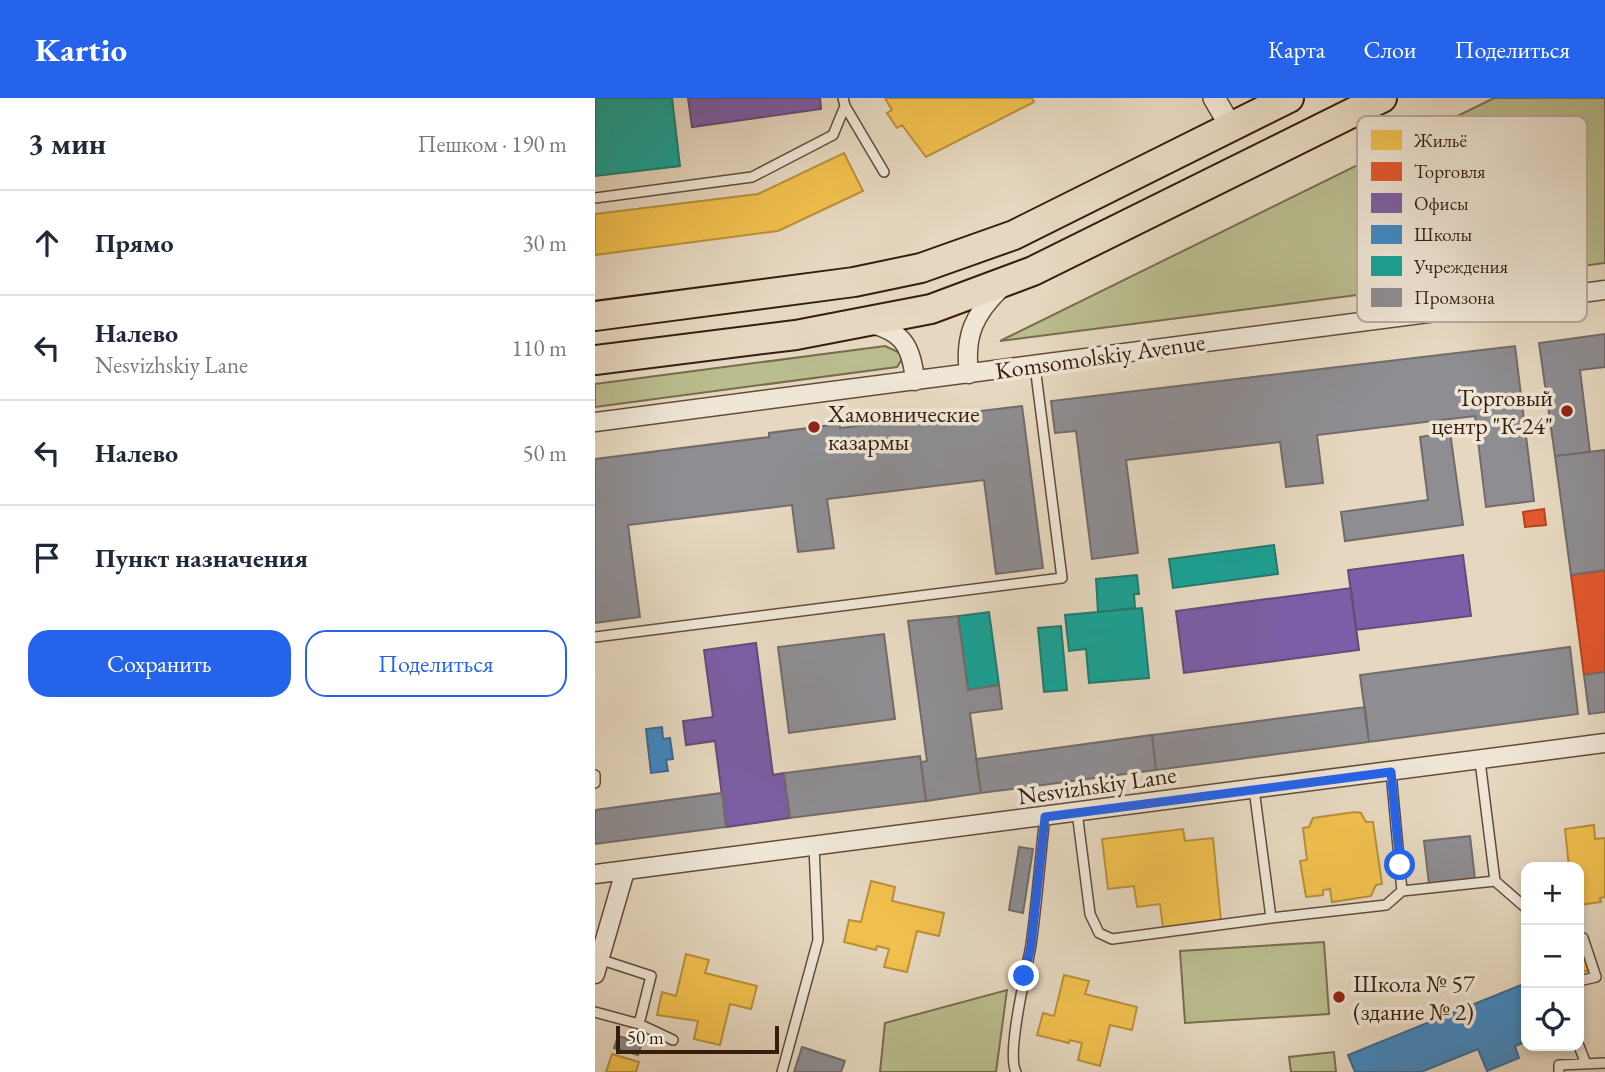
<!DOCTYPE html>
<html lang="ru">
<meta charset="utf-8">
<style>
:root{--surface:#fff;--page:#f6f6f7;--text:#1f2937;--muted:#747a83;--line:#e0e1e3;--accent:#2563eb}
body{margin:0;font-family:"EB Garamond",serif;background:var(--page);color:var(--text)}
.controls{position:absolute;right:21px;bottom:21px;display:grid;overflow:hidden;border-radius:14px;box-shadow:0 4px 10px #0003}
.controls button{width:63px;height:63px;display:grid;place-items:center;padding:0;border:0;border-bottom:2px solid var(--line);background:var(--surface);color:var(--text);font:35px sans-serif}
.scale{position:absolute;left:21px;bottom:18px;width:163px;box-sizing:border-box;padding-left:7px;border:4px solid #371d0e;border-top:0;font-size:19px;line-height:24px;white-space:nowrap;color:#371d0e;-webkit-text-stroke:5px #efe6d6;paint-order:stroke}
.stop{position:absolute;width:21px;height:21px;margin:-16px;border:5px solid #2563eb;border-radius:50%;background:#fff}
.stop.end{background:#2563eb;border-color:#fff;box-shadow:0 2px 7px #0008}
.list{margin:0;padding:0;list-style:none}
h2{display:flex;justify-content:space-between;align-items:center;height:91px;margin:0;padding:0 28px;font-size:30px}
h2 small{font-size:23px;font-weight:400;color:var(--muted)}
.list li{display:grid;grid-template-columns:46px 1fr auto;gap:21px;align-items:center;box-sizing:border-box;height:105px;padding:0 28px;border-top:2px solid var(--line)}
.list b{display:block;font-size:26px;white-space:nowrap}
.list p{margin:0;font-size:23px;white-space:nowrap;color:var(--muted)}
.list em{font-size:23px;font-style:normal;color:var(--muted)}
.actions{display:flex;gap:14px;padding:21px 28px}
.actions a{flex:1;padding:16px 0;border:2px solid var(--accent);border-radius:21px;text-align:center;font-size:24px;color:var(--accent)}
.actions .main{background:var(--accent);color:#fff}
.icon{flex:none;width:38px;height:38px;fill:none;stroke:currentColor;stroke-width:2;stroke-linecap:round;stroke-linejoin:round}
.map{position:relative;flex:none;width:1010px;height:974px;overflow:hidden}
header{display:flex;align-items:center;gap:42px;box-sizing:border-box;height:98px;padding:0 35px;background:var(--accent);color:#fff}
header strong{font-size:33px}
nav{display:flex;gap:38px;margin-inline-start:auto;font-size:24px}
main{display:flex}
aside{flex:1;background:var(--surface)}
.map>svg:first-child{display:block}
</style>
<header>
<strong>Kartio</strong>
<nav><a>Карта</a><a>Слои</a><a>Поделиться</a></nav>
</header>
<main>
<aside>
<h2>3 мин<small>Пешком · 190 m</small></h2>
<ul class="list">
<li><svg class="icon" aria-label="ahead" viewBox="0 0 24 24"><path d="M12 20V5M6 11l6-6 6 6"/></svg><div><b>Прямо</b></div><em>30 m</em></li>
<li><svg class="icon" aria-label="left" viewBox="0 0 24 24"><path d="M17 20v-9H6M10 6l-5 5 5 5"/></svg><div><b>Налево</b><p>Nesvizhskiy Lane</p></div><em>110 m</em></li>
<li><svg class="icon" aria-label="left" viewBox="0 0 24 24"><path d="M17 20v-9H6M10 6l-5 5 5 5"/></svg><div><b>Налево</b></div><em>50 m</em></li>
<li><svg class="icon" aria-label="arrive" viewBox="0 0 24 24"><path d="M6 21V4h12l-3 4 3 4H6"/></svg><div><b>Пункт назначения</b></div></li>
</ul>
<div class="actions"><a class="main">Сохранить</a><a>Поделиться</a></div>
</aside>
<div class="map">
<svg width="1010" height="974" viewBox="0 0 1010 974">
<rect width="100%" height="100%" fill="#e6d8c0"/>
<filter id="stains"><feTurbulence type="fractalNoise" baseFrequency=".00286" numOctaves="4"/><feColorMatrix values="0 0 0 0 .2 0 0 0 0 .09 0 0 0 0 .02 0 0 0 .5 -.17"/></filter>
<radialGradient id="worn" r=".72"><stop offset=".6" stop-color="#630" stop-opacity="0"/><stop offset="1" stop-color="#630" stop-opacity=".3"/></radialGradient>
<path fill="#babd8f" stroke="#786d4e" stroke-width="2" d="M899 0H1010V165L405 243Z
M290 248 305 255 307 261 302 269 0 309V286Z
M729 844 734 916 590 925 585 853Z
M412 892 401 974H285L290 925Z
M739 954 741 974H696L694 959Z"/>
<path fill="#f2c14e" stroke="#ba903b" stroke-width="2" d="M290 0H437L439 4 331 59 307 27 302 30 292 15 297 12Z
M249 55 268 93 183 133 0 157V116L163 96Z
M760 714 766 715 771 724H778L787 786 781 787 776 798 737 804 735 791 728 792V797L711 799 705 763 712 762 708 730 714 729 718 720Z
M999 727 1000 741 1010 740V799L1005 800 1006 804 984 807V769H974L970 731Z
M588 731 590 743 618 740 626 823 568 830 565 806 542 809 539 788 513 791 507 741Z
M276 783 300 789 297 803 349 815 344 838 322 833 312 874 289 869 294 851 282 848 281 852 249 844 254 822 266 824Z
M985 845 994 872 984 875V846Z
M91 856 114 862 110 875 162 888 156 911 135 906 125 947 99 941 103 923 62 917 67 894 81 898Z
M469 877 494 883 490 896 542 909 537 932 515 927 505 968 483 962 487 945 475 942 474 945 442 937 448 915 459 918Z
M17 956 44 964 41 974H11Z"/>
<path fill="#e4572e" stroke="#b04624" stroke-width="2" d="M949 411 951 427 930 429 928 414Z
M1010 472V574L989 577 976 477Z"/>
<path fill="#7b5ea7" stroke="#674a79" stroke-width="2" d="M93 0H225L226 11 97 29Z
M868 457 876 518 761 532 753 472Z
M756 490 764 552 589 575 581 513Z
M161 545 178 677 189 675 195 720 131 729 120 643 91 647 88 623 118 619 109 552Z"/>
<path fill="#3f88c5" stroke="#3d688e" stroke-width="2" d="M67 629 68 641 75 640 78 661 71 662 73 673 56 675 51 631Z
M926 887 931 900V944L920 948 924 960 892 973 883 951 826 974H760L753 957Z"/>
<path fill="#17a398" stroke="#217b6f" stroke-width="2" d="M0 0H77L85 68 0 78Z
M679 447 683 476 578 490 574 461Z
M542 477 544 496H539L540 510 503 514 501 481Z
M547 510 554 580 494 585 491 551 474 553 470 517Z
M394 514 404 587 373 592 363 518Z
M466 528 472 592 449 594 443 530Z"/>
<path fill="#8d8d92" stroke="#736b6a" stroke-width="2" d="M1010 236V269L985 272 995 354 960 358 944 245Z
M920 248 939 403 891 409 880 318 722 337 728 385 691 389 685 344 531 362 543 455 497 461 481 333 460 335 456 303Z
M427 308 448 470 401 476 389 382 232 401 239 450 203 454 197 407 33 427 45 519 0 525V361L174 339V335L245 326V330Z
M855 334 868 427 750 443 746 414 833 402 825 339Z
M1010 352V472L976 477 960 358Z
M363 518 373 592 404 587 407 611 375 615 386 695 331 703 326 664 332 663 313 523Z
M289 536 300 621 194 635 183 549Z
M975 549 983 616 774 644 765 577Z
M1010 574V614L994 616 989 577Z
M770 609 774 644 561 672 557 637Z
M557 637 561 672 386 695 381 661Z
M325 658 331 703 195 720 189 675Z
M127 695 131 729 0 746V712Z
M875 738 880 781 834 786 829 743Z
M424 749 438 751 428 815 414 812Z
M23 938 47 945 43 957 19 950Z
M207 949 250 963 246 974H199Z"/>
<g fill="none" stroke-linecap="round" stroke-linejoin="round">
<defs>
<path id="service" d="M250 8 289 74
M0 100 157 79 238 37 250 8 248 0
M0 539 467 480 440 268
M796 674 807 793 900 783 885 663
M0 677V685
M659 691 676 820 791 807 807 793
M482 714 495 816 504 835 517 841 676 820
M900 783 931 810
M984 841 988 840 1001 879 984 883
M0 914 44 926 56 878 4 861
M44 926 78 942
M984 948 991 966
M187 974 223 842 219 748
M421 974C411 955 432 871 436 847 442 804 445 761 450 718
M964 974V967L1010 965"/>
<path id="minor" d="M275 226C309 233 317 251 320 283
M374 276C369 238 379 216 406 190
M0 324 1010 192
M0 776 1010 645
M0 876 30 773"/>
<path id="tertiary" d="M619 0 636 29"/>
<path id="primary" d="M0 218 259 184 326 170 419 137 694 0
M0 262 201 237 336 211 438 173 787 0"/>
</defs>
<use href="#service" stroke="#634c3a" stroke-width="12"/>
<use href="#minor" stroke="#634c3a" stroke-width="21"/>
<use href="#tertiary" stroke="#634c3a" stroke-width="24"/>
<use href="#primary" stroke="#371d0e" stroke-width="32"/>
<use href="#service" stroke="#efe6d6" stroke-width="9"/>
<use href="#minor" stroke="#efe6d6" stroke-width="18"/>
<use href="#tertiary" stroke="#efe6d6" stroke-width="21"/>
<use href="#primary" stroke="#e6d8c0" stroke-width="28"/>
</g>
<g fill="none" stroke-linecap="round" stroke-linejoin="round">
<path stroke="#2563eb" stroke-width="9" d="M429 878 436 848 450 719 796 674 805 767"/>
</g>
<g fill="#8f2418" stroke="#efe6d6" stroke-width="2.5">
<circle cx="972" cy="313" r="7"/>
<circle cx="219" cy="329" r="7"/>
<circle cx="744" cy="899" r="7"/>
</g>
<g text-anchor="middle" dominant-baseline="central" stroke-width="7" stroke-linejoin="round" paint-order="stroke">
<g font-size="24" fill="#371d0e" stroke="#efe6d6">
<text transform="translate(505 258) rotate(-8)">Komsomolskiy Avenue</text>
<text transform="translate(502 687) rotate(-8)">Nesvizhskiy Lane</text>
</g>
<g font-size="24" fill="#371d0e" stroke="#efe6d6" text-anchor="start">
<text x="958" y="299" text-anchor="end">Торговый<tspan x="958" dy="28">центр "К-24"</tspan></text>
<text x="233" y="315">Хамовнические<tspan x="233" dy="28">казармы</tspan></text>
<text x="758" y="885">Школа № 57<tspan x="758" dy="28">(здание № 2)</tspan></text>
</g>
</g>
<rect x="762" y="18" width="230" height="206" rx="10" fill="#efe6d6" stroke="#b8aa9a" stroke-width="2"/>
<rect x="776" y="32" width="31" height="20" fill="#f2c14e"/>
<rect x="776" y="64" width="31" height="19" fill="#e4572e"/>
<rect x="776" y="95" width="31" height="20" fill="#7b5ea7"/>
<rect x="776" y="127" width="31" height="19" fill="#3f88c5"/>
<rect x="776" y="158" width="31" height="20" fill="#17a398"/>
<rect x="776" y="190" width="31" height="19" fill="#8d8d92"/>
<g font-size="19" fill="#371d0e">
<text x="819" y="49">Жильё</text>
<text x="819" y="80">Торговля</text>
<text x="819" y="112">Офисы</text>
<text x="819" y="143">Школы</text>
<text x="819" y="175">Учреждения</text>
<text x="819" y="206">Промзона</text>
</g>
<rect width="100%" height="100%" filter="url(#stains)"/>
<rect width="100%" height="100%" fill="url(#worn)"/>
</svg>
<div class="controls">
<button>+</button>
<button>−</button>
<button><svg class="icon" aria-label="locate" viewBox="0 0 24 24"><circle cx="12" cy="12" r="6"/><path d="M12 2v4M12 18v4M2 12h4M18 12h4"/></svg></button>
</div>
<div class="scale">50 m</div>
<div class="stop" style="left:805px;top:767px"></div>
<div class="stop end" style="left:429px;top:878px"></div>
</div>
</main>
